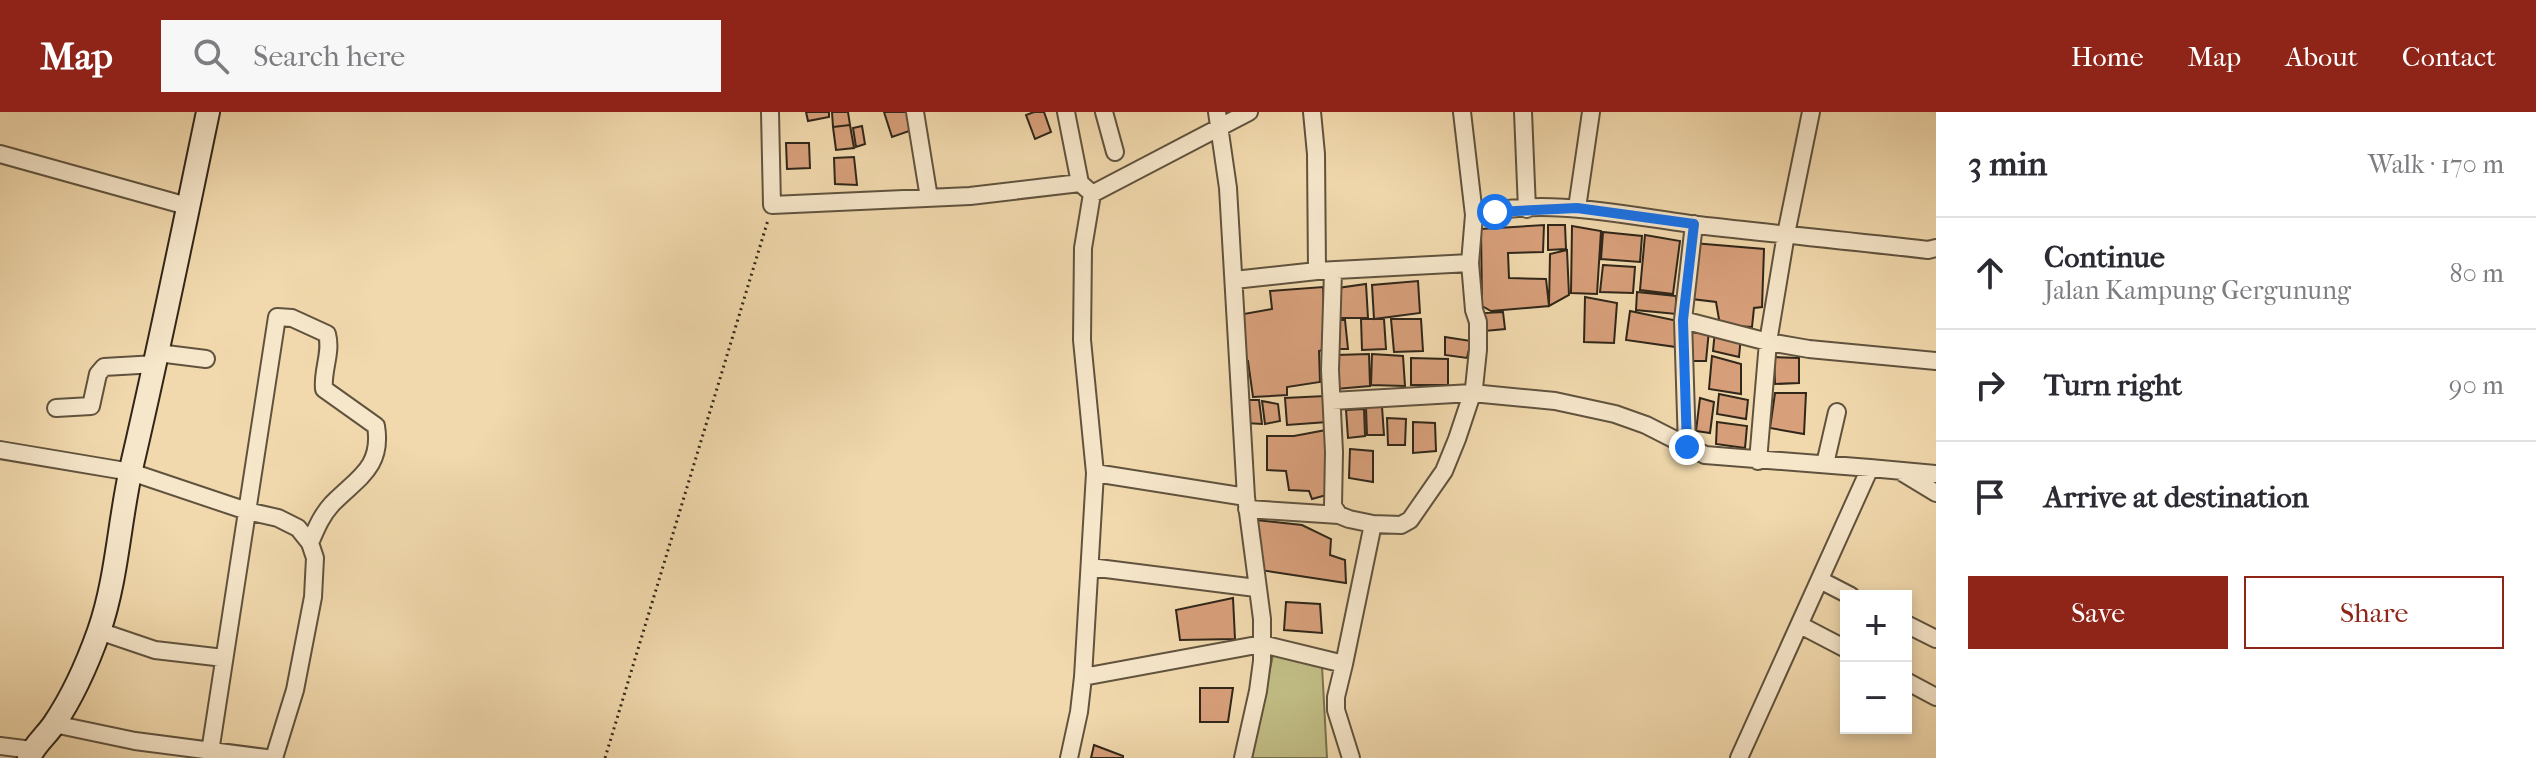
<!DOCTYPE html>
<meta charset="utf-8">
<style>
:root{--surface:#fff;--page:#f7f7f7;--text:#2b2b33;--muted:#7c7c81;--line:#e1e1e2;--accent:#8f2418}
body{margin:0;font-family:"IM FELL French Canon",serif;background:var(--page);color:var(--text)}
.controls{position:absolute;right:24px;bottom:24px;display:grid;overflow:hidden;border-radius:0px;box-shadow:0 4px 12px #0003}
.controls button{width:72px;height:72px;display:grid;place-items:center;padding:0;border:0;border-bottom:2px solid var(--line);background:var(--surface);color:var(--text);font:40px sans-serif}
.stop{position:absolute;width:24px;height:24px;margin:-18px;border:6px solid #1a73e8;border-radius:50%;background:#fff}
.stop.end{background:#1a73e8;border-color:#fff;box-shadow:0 2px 8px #0008}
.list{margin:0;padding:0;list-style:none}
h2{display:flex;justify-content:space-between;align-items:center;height:104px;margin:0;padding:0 32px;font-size:34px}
h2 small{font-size:26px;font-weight:400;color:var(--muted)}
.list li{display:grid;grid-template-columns:52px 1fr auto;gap:24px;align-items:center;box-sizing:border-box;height:112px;padding:0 32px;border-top:2px solid var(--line)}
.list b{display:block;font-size:30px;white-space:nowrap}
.list p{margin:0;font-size:26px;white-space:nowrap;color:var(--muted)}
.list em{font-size:26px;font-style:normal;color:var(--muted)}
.actions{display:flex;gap:16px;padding:24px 32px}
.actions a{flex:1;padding:18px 0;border:2px solid var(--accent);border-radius:0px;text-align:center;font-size:28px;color:var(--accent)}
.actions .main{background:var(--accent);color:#fff}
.icon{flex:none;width:44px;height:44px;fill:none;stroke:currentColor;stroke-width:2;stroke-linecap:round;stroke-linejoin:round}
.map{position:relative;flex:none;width:1936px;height:646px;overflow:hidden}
header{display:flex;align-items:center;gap:48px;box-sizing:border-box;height:112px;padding:0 40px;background:var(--accent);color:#fff}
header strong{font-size:38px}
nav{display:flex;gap:44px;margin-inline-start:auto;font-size:28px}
.search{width:560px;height:72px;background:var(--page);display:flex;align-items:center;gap:20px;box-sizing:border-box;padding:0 28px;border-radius:0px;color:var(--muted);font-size:30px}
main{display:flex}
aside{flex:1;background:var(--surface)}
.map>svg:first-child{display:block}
</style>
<header>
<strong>Map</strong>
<div class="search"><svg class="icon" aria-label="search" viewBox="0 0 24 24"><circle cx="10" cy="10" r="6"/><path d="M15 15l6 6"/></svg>Search here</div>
<nav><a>Home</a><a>Map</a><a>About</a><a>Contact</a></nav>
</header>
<main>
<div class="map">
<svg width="1936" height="646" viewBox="0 0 1936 646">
<rect width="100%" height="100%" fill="#f1d9ad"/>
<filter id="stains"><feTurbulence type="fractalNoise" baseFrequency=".0025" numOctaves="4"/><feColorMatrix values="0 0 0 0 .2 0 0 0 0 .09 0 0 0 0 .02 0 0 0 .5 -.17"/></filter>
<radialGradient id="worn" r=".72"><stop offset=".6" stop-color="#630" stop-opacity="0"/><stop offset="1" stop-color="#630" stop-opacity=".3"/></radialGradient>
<path fill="#c1bd85" stroke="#78724f" stroke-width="2" d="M1273 543 1322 554 1327 646H1251Z"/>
<path fill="#d79f7a" stroke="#302619" stroke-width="2" d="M806 0H829V5L808 9Z
M832 0H848L850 13 833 15Z
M884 0H911L918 16 892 25Z
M1034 0H1044L1051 20 1035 27 1026 3Z
M850 13 854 36 836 38 833 15Z
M862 14 865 32 856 35 853 16Z
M786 31H809L810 56 787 57Z
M854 45 857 73 835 72 834 46Z
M1544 113 1543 140 1508 141 1509 166 1546 167 1549 194 1491 199 1482 194 1481 117Z
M1548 113H1565L1566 137 1548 138Z
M1572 114 1601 119 1597 182 1571 181Z
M1603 120 1642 124 1640 150 1601 147Z
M1645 123 1680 129 1673 182 1640 178Z
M1693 131 1764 137 1762 195 1754 196 1752 215 1720 213 1716 190 1692 187Z
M1567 138 1569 183 1549 194 1550 142Z
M1603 153 1635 155 1633 181 1600 180Z
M1418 169 1420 201 1374 207 1372 173Z
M1366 172 1368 206H1336L1338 176Z
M1323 175 1326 237 1319 239 1320 270 1287 275V283L1253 285 1248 249 1240 250 1238 203 1272 197 1270 179Z
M1637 180 1676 184V202L1636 198Z
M1585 185 1617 191 1614 231 1584 230Z
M1630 199 1678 209 1676 235 1626 228Z
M1503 200 1505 217 1485 219V201Z
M1361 207H1384L1386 237 1362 238Z
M1391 207H1421L1423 239 1394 240Z
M1334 208H1345L1348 237H1333Z
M1688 216 1709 218 1706 249H1686Z
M1715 219 1741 224 1739 245 1713 239Z
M1445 225 1471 229 1467 246 1445 243Z
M1369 242 1370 274 1336 277V243Z
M1372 242 1403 244 1405 274 1371 273Z
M1712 244 1741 252V282L1709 277Z
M1774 245 1799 246V271L1775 272Z
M1411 246 1448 247V273H1411Z
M1775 281H1806L1804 322 1770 316Z
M1719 282 1748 288 1746 307 1717 302Z
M1325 284 1327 310 1287 313 1285 286Z
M1700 286 1714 290 1710 321 1696 319Z
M1244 288H1259L1262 312 1246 311Z
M1262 289 1278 292 1280 309 1265 312Z
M1366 295H1382L1384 323H1367Z
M1364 297 1365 324 1348 326 1346 298Z
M1387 306 1406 307 1405 333H1388Z
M1413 310 1435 311 1436 339 1413 341Z
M1717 310 1747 314 1745 336 1716 332Z
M1326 318 1330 382 1312 387 1309 379 1289 378 1286 359 1267 358V324H1294Z
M1350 337 1373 339V370L1349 366Z
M1256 408 1302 413 1331 427 1330 443 1345 448 1346 471 1260 458Z
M1233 486 1235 527 1180 528 1176 498Z
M1286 490 1320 492 1322 521 1284 518Z
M1200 576H1233L1228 610H1200Z
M1094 633 1123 644V646H1091Z"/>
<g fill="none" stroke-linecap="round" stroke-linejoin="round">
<defs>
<path id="street" d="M770 0 772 93 970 84 1080 71
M915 0 929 86
M1066 0 1080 71 1088 78
M1104 0 1115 40
M1217 0 1228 76 1246 385 1262 507V549L1258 579 1243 646
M1312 0 1316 42 1317 159
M1462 0 1474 103
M1523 0 1527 97
M0 42 187 94
M1092 82 1249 0
M1577 96 1591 0
M1333 159 1330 258 1334 340 1333 394 1339 403 1349 407 1373 412
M1234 168 1317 159 1470 151 1474 103C1545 84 1627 104 1698 113 1775 122 1852 129 1928 138L1936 136
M1683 208 1768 230 1809 237 1936 249
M158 241 206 247
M1332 289 1472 281 1555 289 1615 302 1646 313 1705 343 1870 356 1739 646
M56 296 91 294 98 262 104 255 156 252
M1687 335 1683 208 1694 112
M0 338 131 360 247 399 278 406 298 416 310 431 315 446 313 485 295 578 274 646
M1758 349 1768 230 1786 122 1811 0
M1825 352 1837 300
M1870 356 1936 362
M1095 361 1246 385
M1903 361 1936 381
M1247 397 1339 403
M1090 455 1256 476
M1820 468 1851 484
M1906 512 1936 527
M1800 513 1846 537
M99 519 155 538 224 546
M1344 552 1336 585V598L1351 646
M1083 565 1262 532 1344 552 1373 412 1401 413 1410 408 1444 359 1457 327 1474 276 1478 238V210L1474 198 1470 151
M1906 569 1936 585
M54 612 135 629 266 646
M0 634 32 638
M210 640 277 205 292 206 327 222C332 241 322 258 324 277L376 314C383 356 356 367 332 392 321 404 316 417 310 431
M1069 646 1079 600 1083 565 1095 361 1082 228 1083 136 1092 82"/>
<path id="secondary" d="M29 646C34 633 46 624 54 612 73 584 88 550 99 519 117 467 119 411 131 357 159 238 183 119 208 0"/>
</defs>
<use href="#street" stroke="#60533e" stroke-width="20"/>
<use href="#secondary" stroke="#302619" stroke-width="26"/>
<path stroke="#302619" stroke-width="3" stroke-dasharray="2 4" stroke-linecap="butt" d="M605 646 768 108"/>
<use href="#street" stroke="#f6e6ca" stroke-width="16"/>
<use href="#secondary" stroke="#f6e6ca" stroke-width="22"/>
</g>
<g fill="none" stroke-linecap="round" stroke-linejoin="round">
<path stroke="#1a73e8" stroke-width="10" d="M1495 100 1577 96 1694 112 1683 208 1687 335"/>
</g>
<rect width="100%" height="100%" filter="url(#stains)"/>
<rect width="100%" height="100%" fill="url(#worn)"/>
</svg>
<div class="controls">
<button>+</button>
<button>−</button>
</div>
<div class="stop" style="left:1495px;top:100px"></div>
<div class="stop end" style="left:1687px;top:335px"></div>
</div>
<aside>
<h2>3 min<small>Walk · 170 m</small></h2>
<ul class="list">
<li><svg class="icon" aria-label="ahead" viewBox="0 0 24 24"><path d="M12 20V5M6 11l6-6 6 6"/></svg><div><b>Continue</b><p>Jalan Kampung Gergunung</p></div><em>80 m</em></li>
<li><svg class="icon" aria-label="right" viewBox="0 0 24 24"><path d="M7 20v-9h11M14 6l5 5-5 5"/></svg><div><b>Turn right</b></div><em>90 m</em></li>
<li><svg class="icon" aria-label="arrive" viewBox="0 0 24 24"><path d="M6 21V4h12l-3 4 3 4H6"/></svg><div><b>Arrive at destination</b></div></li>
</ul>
<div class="actions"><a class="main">Save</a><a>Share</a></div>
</aside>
</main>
